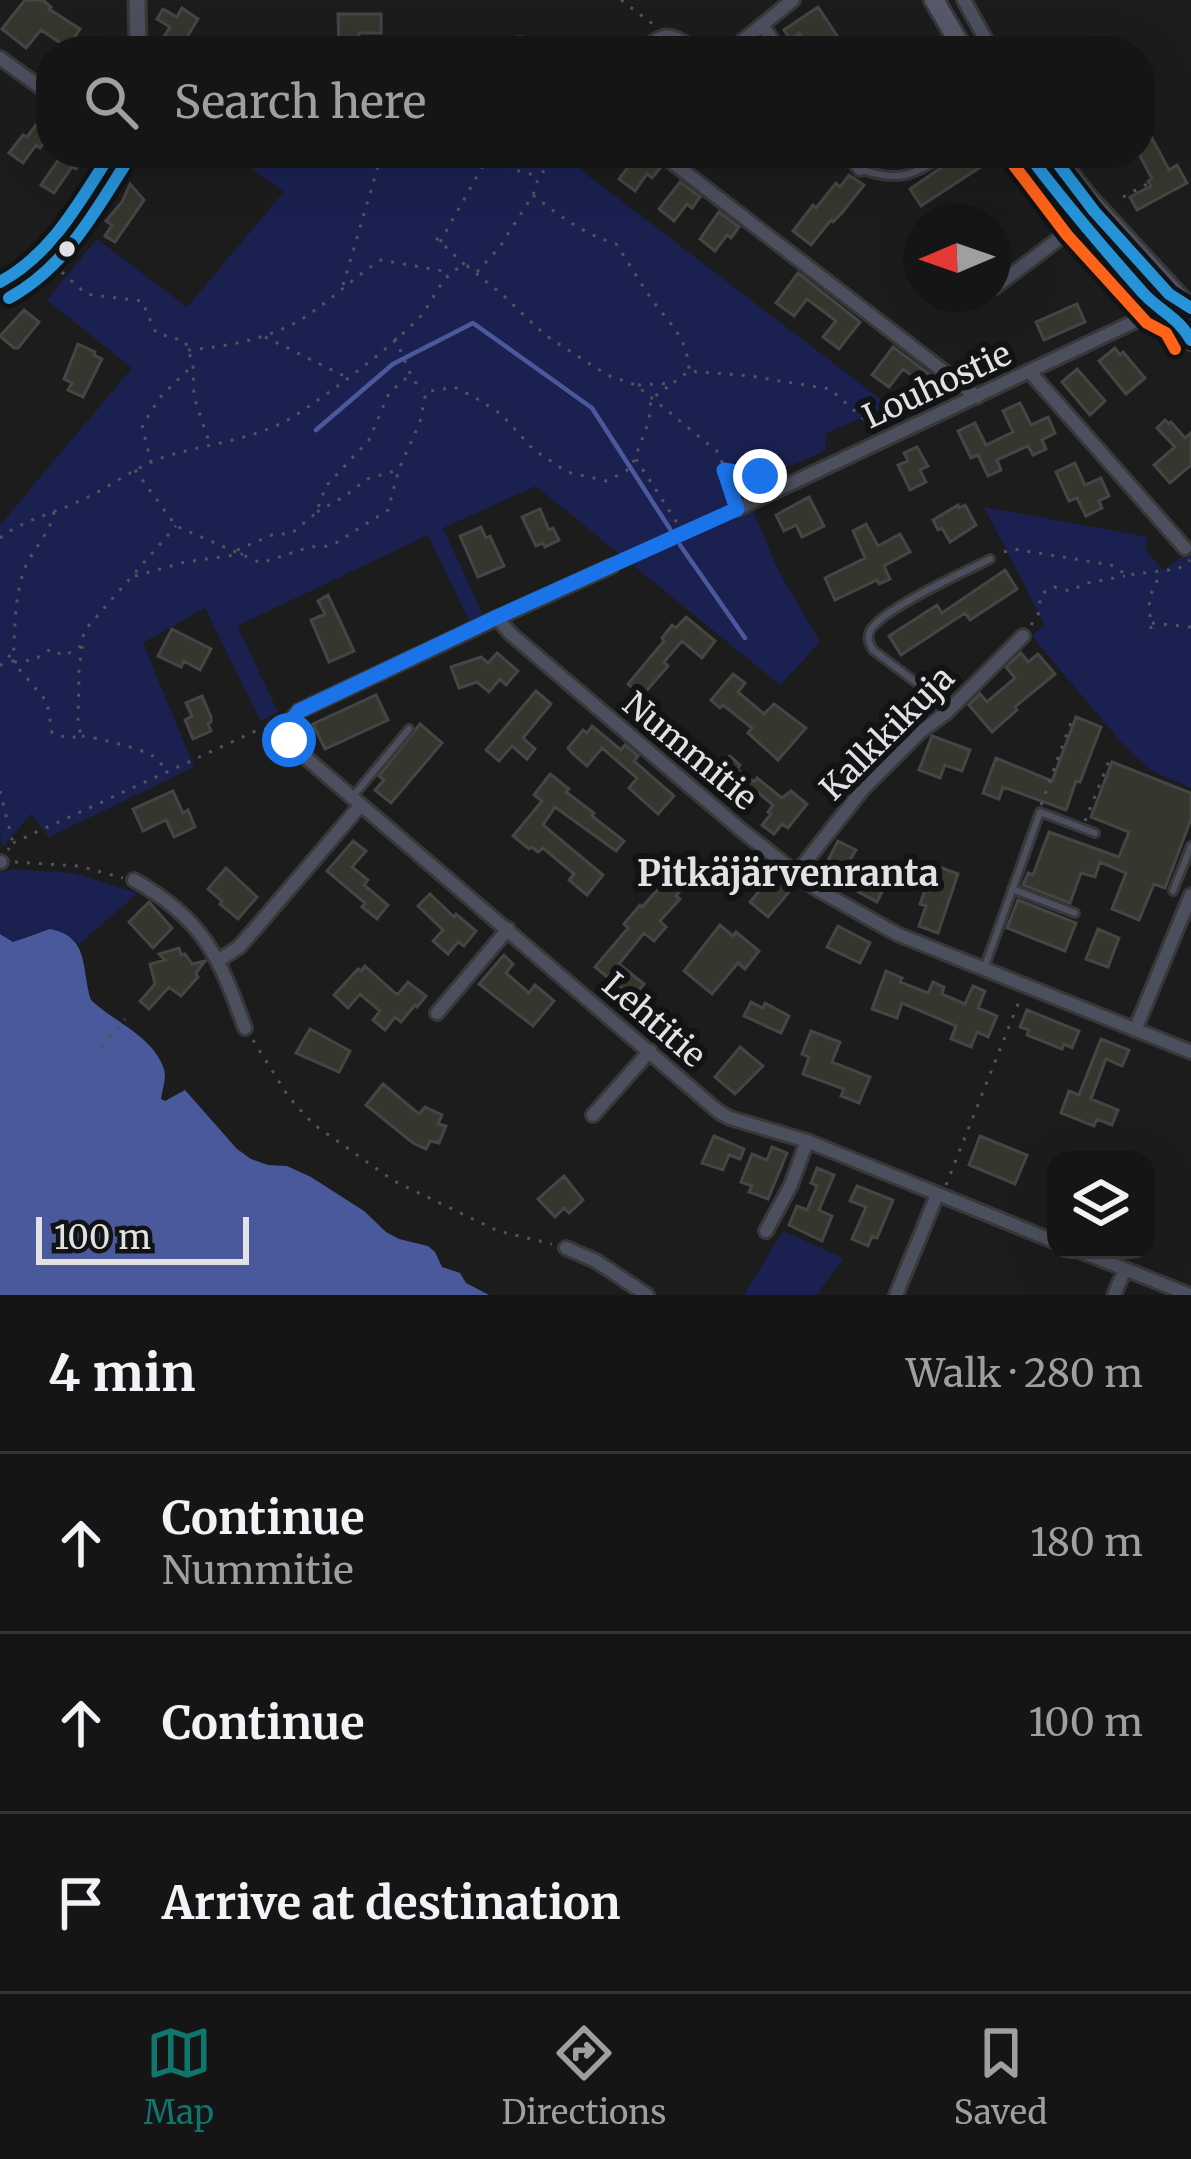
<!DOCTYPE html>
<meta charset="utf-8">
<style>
:root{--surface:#151516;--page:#1e1e1f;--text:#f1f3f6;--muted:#9d9fa1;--line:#343435;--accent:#0f766e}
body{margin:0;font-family:Merriweather,serif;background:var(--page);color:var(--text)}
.controls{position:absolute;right:36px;bottom:36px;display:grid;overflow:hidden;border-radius:24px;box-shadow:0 12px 48px #0002}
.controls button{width:108px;height:108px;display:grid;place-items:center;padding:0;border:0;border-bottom:3px solid var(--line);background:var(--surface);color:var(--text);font:60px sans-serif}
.compass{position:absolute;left:903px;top:204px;width:108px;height:108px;border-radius:50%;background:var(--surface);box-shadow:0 12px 48px #0002;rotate:268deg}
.scale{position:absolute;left:36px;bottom:30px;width:213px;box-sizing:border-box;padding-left:12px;border:6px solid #e2e2e4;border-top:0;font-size:33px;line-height:42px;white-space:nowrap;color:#e2e2e4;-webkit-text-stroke:9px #121315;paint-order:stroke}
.stop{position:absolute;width:36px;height:36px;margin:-27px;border:9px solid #1a73e8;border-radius:50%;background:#fff}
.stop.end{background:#1a73e8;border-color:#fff;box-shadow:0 3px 12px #0008}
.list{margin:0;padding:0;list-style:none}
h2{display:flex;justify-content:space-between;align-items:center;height:156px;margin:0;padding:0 48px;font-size:51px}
h2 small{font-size:39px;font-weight:400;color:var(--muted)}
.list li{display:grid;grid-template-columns:78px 1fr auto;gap:36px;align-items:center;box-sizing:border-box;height:180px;padding:0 48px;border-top:3px solid var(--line)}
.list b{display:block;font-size:45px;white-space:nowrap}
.list p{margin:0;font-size:39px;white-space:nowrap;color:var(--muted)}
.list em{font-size:39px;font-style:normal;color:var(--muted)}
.icon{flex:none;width:66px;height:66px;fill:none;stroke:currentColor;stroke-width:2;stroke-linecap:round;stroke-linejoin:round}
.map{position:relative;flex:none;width:1191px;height:1295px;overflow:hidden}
.search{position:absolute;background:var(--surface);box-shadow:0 12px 48px #0002;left:36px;right:36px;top:36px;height:132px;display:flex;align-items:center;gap:30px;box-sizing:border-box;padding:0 42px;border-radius:48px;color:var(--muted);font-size:45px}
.sheet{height:696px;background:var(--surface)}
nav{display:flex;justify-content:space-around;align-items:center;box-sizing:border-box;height:168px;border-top:3px solid var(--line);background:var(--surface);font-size:33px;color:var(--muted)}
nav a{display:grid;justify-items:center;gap:6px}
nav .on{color:var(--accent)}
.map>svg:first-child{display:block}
</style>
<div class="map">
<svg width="1191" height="1295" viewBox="0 0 1191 1295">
<rect width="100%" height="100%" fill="#1c1c1d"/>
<path fill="#1a2150" d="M231 153H559L901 415 872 429 861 418 826 433 825 451 758 479 750 497 751 506 778 570 820 642 780 685 536 486 443 528 484 617 470 623 428 535 237 626 278 712 261 721 205 608 143 643 194 767 49 837 31 814 3 847 0 834V525L132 368 47 300 97 239 187 307 284 192Z
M1038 153H1051L1191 313V327L1088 221Z
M984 507 1148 537 1145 549 1163 570 1191 551V788L1150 770 1121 742 1042 648 1032 635 1045 625Z
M15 869 73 873 138 893 79 944C57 924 38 931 13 942L0 934V872Z
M783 1231 844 1258 816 1295H744Z"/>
<path fill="#4a599b" d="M50 929C90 937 81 968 91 1000 114 1022 153 1036 164 1069 167 1079 162 1089 161 1099L165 1101 185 1090 237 1149 251 1159 268 1165 287 1166 311 1177 364 1211 386 1232 399 1239 428 1246 435 1252 442 1267 460 1273 466 1283 489 1295H0V934L13 942Z"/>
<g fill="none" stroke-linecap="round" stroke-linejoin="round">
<path stroke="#4a599b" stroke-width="4.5" d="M316 430 393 364 473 323 592 408 670 529
M680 545 745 638"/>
</g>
<path fill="#35362e" stroke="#454546" stroke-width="3" d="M25 0H43L51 7 49 9 80 29 68 48 41 30 26 48 2 29Z
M818 7 847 51H811L799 33 790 39 784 30Z
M182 8 198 19 179 50 162 40 170 27 157 19 163 9 177 17Z
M338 14H381V33H359V43L339 44Z
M44 114 51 120V133L40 148 36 145 23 163 9 153 23 135 27 137Z
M1152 138 1169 170 1177 165 1187 183 1137 210 1130 197 1151 186 1148 181 1152 179 1140 156V145Z
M63 153H87L76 169 72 167 54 193 41 185Z
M639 153H647L661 167 652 178 647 174 635 191 619 179Z
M956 153H977L985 164 921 206 910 189 954 159Z
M849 175 864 185 841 214 833 222 831 220 811 245 793 231 813 205 816 208 836 183 840 187Z
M680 182 700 197 692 208 687 204 674 221 659 209Z
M130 184 144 200 115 242 105 236 112 225 106 221 122 202Z
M719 212 739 227 731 238 727 235 715 251 700 239Z
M798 273 860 322 839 349 823 337 836 321 807 299 794 316 776 303Z
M1077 304 1085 322 1044 340 1036 322Z
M24 310 39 322 18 348H14L0 336Z
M78 344 95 352 94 355 102 359 83 397 68 390 72 383 64 379Z
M893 347 937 380 930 389 903 369 889 387 872 375Z
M1115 348 1120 355 1123 352 1145 378 1126 394 1099 361Z
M1077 369 1105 401 1090 415 1062 382Z
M1020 403 1031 425 1048 417 1055 433 1042 440 1046 449 1033 455 1028 446 997 460 1001 470 988 476 978 455 971 458 958 431 975 423 986 445 1013 432 1003 411Z
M1165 420 1169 424 1171 422 1185 438 1191 433V465L1170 483 1154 465 1175 447 1157 428Z
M917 447 928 466 920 470 926 482 910 490 898 465 908 461 904 453Z
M1075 463 1085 485 1101 478 1109 496 1099 501 1102 508 1086 516 1077 498 1069 501 1056 472Z
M809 497 824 526 802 537 796 525 784 531 776 515Z
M958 505 959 508 965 505 976 525 950 542 942 528 938 530 933 520Z
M540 509 549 530 553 528 559 540 545 547 543 543 536 546 522 517Z
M866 524 878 546 900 534 910 552 884 566 890 579 879 584 877 580 835 600 825 578 865 558 853 531Z
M481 527 486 538 490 536 504 566 478 577 460 536Z
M1005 570 1017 589 970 620 965 613 901 655 889 636 937 605 942 613Z
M328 595 354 651 329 662 311 620 325 614 318 601Z
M686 617 715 641 702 658 682 641 664 662 668 666 642 696 628 684 664 641 662 638 672 625 676 628Z
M172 629 211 649 200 670 184 661 181 667 158 656Z
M497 653 518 671 506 685 500 679 489 692 477 682 459 688 451 667 481 657 488 663Z
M1021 653 1028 662 1038 654 1055 674 1015 707 1017 710 992 732 969 705 980 694 987 702 1015 678 1006 667Z
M733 674 745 683 738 692 764 714 774 704 806 728 778 760 748 733 752 728 723 705 720 708 711 700Z
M536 691 551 704 523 738 535 749 527 759 512 746 499 761 486 750Z
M376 695 388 720 325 749 313 724Z
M202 696 211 717V722L208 724 211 731 193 739 185 720 192 716 186 703Z
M1076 717 1101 727 1080 782 1076 781 1066 810 1003 787 999 799 983 793 996 758 1052 781Z
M420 724 442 743 391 803 375 790 384 780 379 776Z
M592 726 621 750 625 745 638 756 634 761 674 796 658 814 629 788 637 778 602 748 587 766 573 754 568 748 583 730 587 733Z
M932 736 970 750 962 771 945 765 940 778 919 770Z
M730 756 740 765 737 769 754 782 757 778 782 798 791 791 807 804 788 828 782 824 774 834 762 825 771 814 768 812 773 805 755 790 743 805 723 791 725 789 712 779Z
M1112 762 1191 793V819L1165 888 1154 884 1139 920 1112 909 1126 873 1100 862 1095 877 1081 873 1070 903 1023 885 1028 873 1033 875 1049 832 1119 857 1129 832 1091 817Z
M550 774 569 789 566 792 594 813 592 816 624 841 616 851 555 807 543 825 603 875 587 895 569 880 574 874 543 848 538 852 532 847 529 849 513 836 542 801 534 795Z
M173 791 183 813 188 810 195 827 174 837 166 820 143 831 133 809Z
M353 841 366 851 352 867 368 880 364 885 388 905 377 919 362 907 365 903 327 871Z
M838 841 856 850 850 860 888 880 877 902 836 880 842 867 828 860Z
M934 865 958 874 938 933 919 926 926 906 920 904Z
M226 868 257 897 238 919 220 904 222 901 208 889Z
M675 875 686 884 676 896 680 899 660 921 666 927 654 941 644 933 619 964 644 984 633 998 595 967 628 928 624 924 640 905 642 907 666 880 669 882Z
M771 877 789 892 768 917 750 902Z
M430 894 454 917 456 914 476 931 464 946 458 942 448 954 433 941 443 930 418 906Z
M1018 900 1076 923 1065 951 1007 928Z
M149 902 172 928 153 948 129 922Z
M720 925 733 936 736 932 759 951 745 969 738 963 712 994 684 971Z
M838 926 870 943 860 963 827 947Z
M1098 929 1119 938 1108 967 1086 959Z
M179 948 181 955 185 954 192 964 205 961 196 973 198 977 181 996 169 987 149 1009 140 1001 155 984 150 964 165 960 159 954Z
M504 955 513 964 506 973 529 993 535 985 554 1001 533 1026 479 984Z
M365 966 395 993 398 994 408 982 426 996 417 1007 415 1005 401 1022 395 1017 385 1030 373 1020 380 1011 360 994 348 1008 334 995 358 969 361 971Z
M886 971 902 978 900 982 928 993 933 982 944 987 942 994 965 1004 973 986 985 991 978 1008 997 1016 988 1037 977 1032 971 1047 951 1039 956 1026 902 1003 897 1018 872 1009Z
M751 1002 763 1008 765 1003 789 1016 781 1033 744 1016Z
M1027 1010 1079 1031 1072 1048 1064 1044 1062 1049 1027 1035 1029 1030 1020 1027Z
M310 1029 350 1051 339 1072 296 1053Z
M811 1031 840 1042 832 1062 870 1077 859 1103 841 1096 844 1089 803 1074 809 1057 802 1054Z
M1101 1039 1129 1050 1122 1066 1106 1059 1091 1099 1118 1110 1112 1125 1097 1119 1094 1126 1061 1113 1069 1091 1079 1095Z
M740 1047 763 1066 735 1094 715 1077Z
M383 1084 419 1114 425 1107 442 1115 438 1124 446 1126 439 1143 430 1141 426 1149 413 1143 366 1105Z
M714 1136 744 1149 740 1159 729 1155 723 1170 702 1163Z
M980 1136 1027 1155 1015 1184 969 1165Z
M772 1147 787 1153 768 1199 749 1192 752 1186 741 1182 752 1154 767 1160Z
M817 1168 834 1175 819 1210 832 1216 822 1241 789 1225 797 1206 807 1210 817 1186 811 1183Z
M564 1176 583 1200 569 1213 564 1208 555 1217 538 1199Z
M857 1186 893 1200 877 1238 872 1236 868 1246 852 1239 866 1207 850 1201Z"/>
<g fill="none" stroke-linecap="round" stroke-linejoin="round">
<defs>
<path id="service" d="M860 169C901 184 914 174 949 153
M944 710 930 693 873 650C869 642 867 639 870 631 880 610 966 571 990 559
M354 795 409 729
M1012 889 1075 913
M1173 891 1191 846
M985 966 1040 812 1095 833"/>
<path id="minor" d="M964 0 992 51
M763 26 779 51
M520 44 529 51
M644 51C667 26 674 38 699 51
M730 51 793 0
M0 58 51 95
M660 153 977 397
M849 153 860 169
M1056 153 1090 196 1191 306
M995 287 1080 223
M1029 371 1185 548
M737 509 1159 310
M497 618 612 566
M0 862H1
M796 874 863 789 920 732 946 713 1023 636
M134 880C204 919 219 957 245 1028
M219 960 239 947 260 923 360 806
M437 1013 508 929
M1135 1030 1191 895
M593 1115 650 1051
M766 1231 791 1185 807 1141
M1056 1242 807 1141 730 1118 719 1112 297 750C284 735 285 726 299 711L497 618 511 634 740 829 815 888 897 934 1191 1052
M566 1248 596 1261 647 1295
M1077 1250 1190 1295
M896 1295 937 1195
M1114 1295 1125 1269"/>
<path id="tertiary" d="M137 0 138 51
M0 282C53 259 80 199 111 153"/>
<path id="primary" d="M934 0 964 51
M1027 153 1080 223 1159 310C1165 326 1176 332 1191 340"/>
</defs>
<use href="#service" stroke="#383839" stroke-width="12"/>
<use href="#minor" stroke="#383839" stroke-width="18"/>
<use href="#tertiary" stroke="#383839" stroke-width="21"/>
<use href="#primary" stroke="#383839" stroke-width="24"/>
<path stroke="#52535b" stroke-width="3" stroke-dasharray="3 9" stroke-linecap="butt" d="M621 0 653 24
M486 153 511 169 539 176
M533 195C559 216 584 234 616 244 629 263 640 283 653 301 671 326 686 335 689 369
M1123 197 1149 183
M436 238 465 265
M440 242 489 155
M53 264 86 294 142 301 156 333 185 341 193 364 194 397 210 445
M477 272 499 248 533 195 539 176 561 153
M343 285 382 153
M265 337 346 377
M395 338 413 380 424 390
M188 350C223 347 257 341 289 326 322 310 349 280 381 260L449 272
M638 385 673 383 689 371 750 376 830 389 877 431
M636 459 683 532
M151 463 142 425 162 395 192 366
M135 470 176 526 261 563 309 547 331 546 388 510 399 469 420 422 426 392 454 387 476 398 501 414 533 449 567 472 607 481 631 468 649 421 651 399 673 383
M726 471 769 479
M54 512C50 535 30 551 23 573 14 601 15 634 13 662L47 702 52 733 68 738 81 736 78 721 79 670 84 631 176 526
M317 512 345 496 367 479 398 470
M0 538C23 520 49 515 75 503 109 489 137 464 174 454 213 443 261 438 296 415 335 389 387 351 419 318 434 302 443 268 467 266L504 296 545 335 607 375 636 385 719 453 733 497
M237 550 272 535 292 533 316 513 326 486 369 440 389 393 412 373
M1004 552 1014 549 1111 565 1127 575 1178 569 1190 560
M622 561 722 515
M135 576 185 562 243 554
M1152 623 1191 627
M1031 625 1038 615 1041 594 1054 587 1070 591 1087 583 1125 576
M1151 629 1149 598 1160 574
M14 662 34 660 51 649 64 656 81 646
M0 666 12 653
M82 736C95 737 142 749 153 756 157 758 165 768 167 772
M0 791 13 843 8 850
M1041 805 1073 717
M1085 821 1111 756
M13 843 260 729H273
M15 862 79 866 123 878
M253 1040 288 1096 313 1124 394 1181 498 1231 552 1244
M101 1047 125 1019
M946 1185 1020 999"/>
<use href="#service" stroke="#4c4f5e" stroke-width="6"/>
<use href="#minor" stroke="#4c4f5e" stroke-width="12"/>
<use href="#tertiary" stroke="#4c4f5e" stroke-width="15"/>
<use href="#primary" stroke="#55596a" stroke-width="18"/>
<defs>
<path id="bus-1" d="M1027 153C1064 202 1103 248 1144 294 1161 312 1178 317 1191 340"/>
<path id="bus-2" d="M1013 164 1067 235 1147 323 1166 333 1175 349"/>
<path id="bus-3" d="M1050 153 1094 211 1169 294 1191 308"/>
<path id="bus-4" d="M0 282C53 253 79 202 111 153"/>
<path id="bus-5" d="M9 298C65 267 93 215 126 163"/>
</defs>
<use href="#bus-1" stroke="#121315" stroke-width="21"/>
<use href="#bus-2" stroke="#121315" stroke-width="21"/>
<use href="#bus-3" stroke="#121315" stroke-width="21"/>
<use href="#bus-4" stroke="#121315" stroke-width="21"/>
<use href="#bus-5" stroke="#121315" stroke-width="21"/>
<use href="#bus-1" stroke="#2693d9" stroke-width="12"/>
<use href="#bus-2" stroke="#ff6319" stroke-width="12"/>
<use href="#bus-3" stroke="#2693d9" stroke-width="12"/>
<use href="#bus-4" stroke="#2693d9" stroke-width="12"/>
<use href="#bus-5" stroke="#2693d9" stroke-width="12"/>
</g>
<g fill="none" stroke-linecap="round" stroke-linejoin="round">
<path stroke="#1a73e8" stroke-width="15" d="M289 740 286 728 299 711 497 617 737 509 724 470 760 476"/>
</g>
<circle fill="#e2e2e4" stroke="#121315" stroke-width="4.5" cx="67" cy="249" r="10"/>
<g text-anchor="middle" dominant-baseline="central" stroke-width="12" stroke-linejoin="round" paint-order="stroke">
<g font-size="33" fill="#e2e2e4" stroke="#121315">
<text transform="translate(937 385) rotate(-25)">Louhostie</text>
<text transform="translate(887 733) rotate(-45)">Kalkkikuja</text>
<text transform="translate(690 751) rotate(40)">Nummitie</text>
<text transform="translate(654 1020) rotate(41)">Lehtitie</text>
</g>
<g font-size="36" font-weight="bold" fill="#e2e2e4" stroke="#121315">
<text x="788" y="873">Pitkäjärvenranta</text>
</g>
</g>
</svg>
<div class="controls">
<button><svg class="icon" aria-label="layers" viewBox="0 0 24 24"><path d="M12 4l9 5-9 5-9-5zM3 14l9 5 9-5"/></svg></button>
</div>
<svg class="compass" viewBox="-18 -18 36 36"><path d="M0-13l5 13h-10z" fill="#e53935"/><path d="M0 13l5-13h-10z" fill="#9d9fa1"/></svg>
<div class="scale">100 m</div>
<div class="stop" style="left:289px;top:740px"></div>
<div class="stop end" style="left:760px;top:476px"></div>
<div class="search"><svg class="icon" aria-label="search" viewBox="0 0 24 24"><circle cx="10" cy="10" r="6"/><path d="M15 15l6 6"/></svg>Search here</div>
</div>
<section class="sheet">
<h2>4 min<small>Walk · 280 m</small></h2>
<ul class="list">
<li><svg class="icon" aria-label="ahead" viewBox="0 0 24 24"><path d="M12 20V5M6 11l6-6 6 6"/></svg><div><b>Continue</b><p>Nummitie</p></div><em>180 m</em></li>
<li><svg class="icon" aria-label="ahead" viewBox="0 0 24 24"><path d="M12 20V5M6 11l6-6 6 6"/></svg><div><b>Continue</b></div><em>100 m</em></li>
<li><svg class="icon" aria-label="arrive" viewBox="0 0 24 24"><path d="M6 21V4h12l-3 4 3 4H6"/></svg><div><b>Arrive at destination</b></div></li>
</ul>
</section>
<nav>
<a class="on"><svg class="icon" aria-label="map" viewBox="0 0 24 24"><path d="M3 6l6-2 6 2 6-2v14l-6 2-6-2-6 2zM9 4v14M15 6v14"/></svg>Map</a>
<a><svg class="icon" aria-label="directions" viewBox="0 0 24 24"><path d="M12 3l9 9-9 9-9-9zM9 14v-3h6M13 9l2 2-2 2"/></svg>Directions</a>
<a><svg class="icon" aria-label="saved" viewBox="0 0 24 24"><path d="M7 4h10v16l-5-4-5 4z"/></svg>Saved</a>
</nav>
